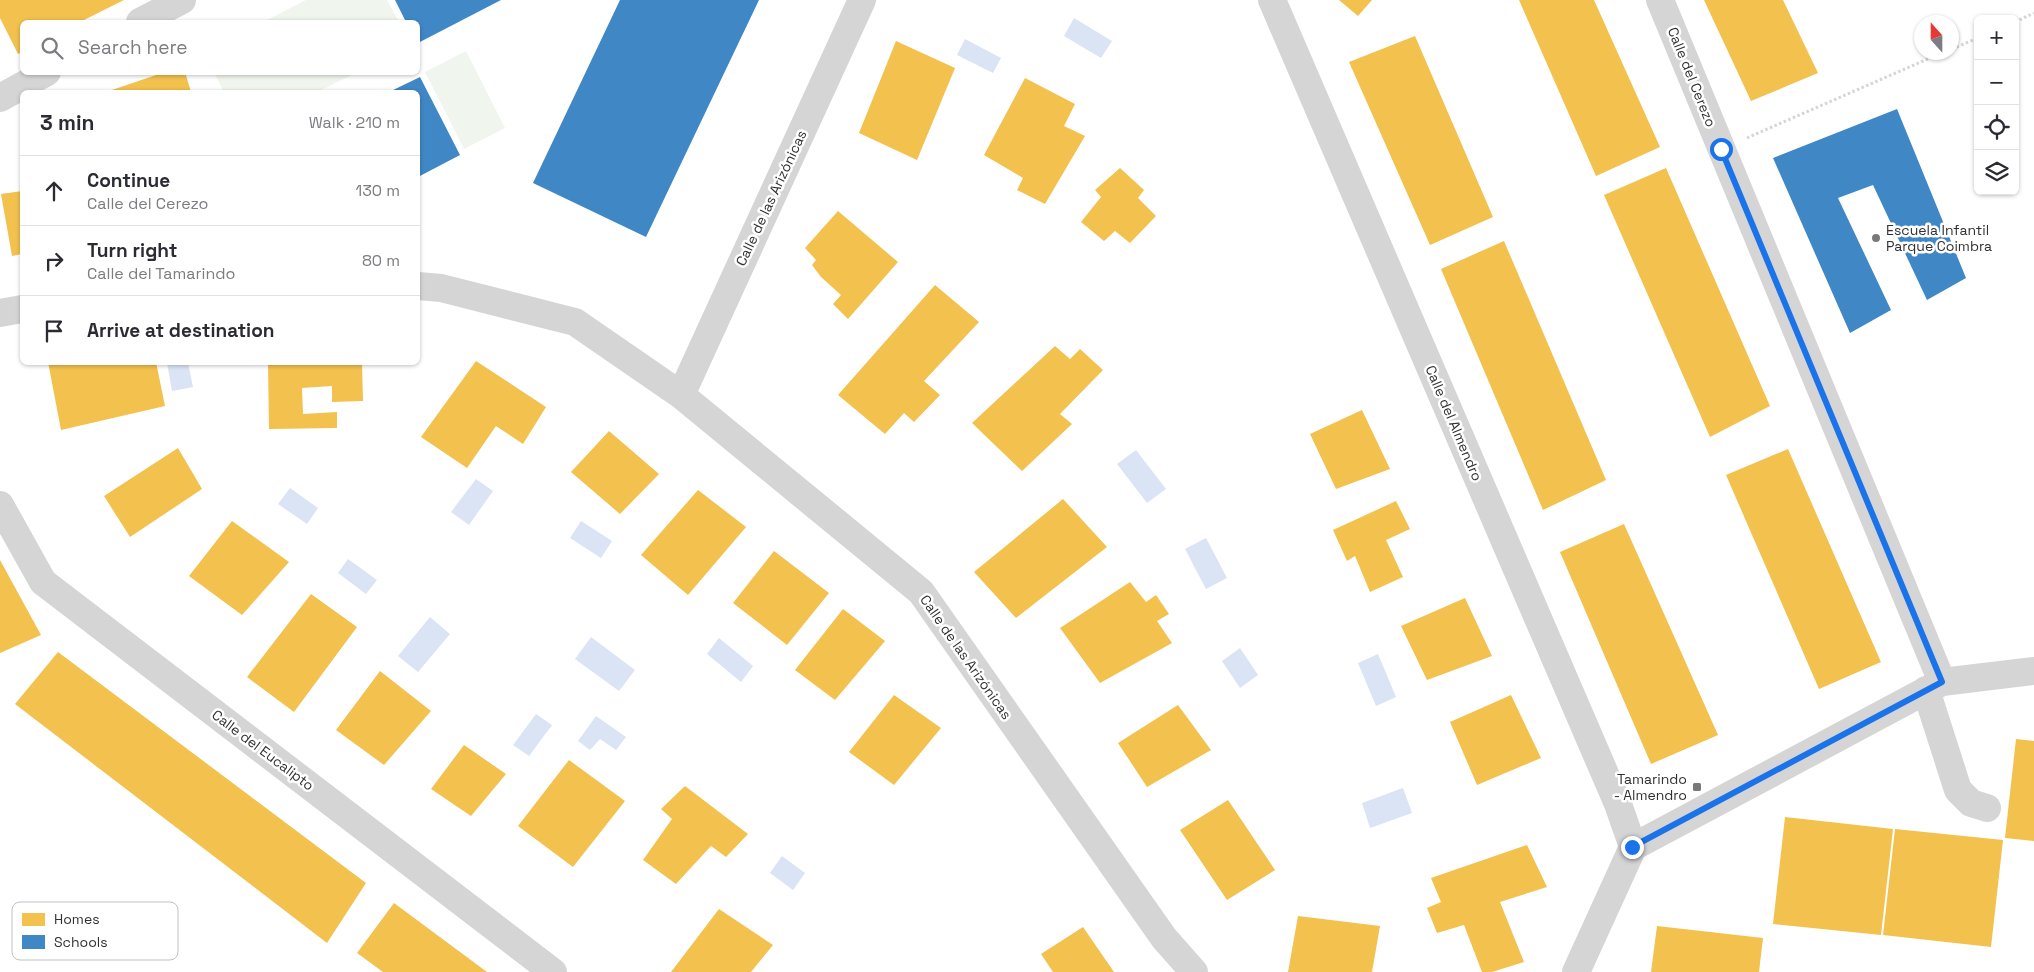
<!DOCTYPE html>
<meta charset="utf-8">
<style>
:root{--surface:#fff;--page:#f2f2f3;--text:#2b2b33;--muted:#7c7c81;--line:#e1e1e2}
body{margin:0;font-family:"Space Grotesk",sans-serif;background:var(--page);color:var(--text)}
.controls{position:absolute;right:15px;top:15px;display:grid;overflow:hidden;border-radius:8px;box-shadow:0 1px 4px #0004}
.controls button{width:45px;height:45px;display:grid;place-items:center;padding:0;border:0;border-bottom:1px solid var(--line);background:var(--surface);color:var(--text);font:25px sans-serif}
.compass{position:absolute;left:1914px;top:15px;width:45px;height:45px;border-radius:50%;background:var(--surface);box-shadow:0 1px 4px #0004;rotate:339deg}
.stop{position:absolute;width:15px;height:15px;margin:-11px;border:4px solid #1a73e8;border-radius:50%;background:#fff}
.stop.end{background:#1a73e8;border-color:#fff;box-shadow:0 1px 5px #0008}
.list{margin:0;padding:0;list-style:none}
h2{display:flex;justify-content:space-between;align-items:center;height:65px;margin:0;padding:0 20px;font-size:21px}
h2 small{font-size:16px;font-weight:400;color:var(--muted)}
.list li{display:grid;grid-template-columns:32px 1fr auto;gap:15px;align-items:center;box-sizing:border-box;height:70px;padding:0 20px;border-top:1px solid var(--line)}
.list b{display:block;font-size:19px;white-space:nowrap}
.list p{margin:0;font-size:16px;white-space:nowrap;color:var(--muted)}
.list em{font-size:16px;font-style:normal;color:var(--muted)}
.icon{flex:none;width:28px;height:28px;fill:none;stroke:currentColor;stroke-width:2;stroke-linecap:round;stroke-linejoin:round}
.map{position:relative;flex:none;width:2034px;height:972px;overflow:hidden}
.search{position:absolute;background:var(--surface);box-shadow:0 1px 4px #0004;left:20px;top:20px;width:400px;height:55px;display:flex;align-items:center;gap:12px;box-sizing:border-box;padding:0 18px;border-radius:8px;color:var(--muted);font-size:19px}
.panel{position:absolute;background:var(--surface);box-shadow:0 1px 4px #0004;left:20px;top:90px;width:400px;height:275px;border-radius:8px}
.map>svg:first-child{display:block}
</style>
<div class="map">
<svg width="2034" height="972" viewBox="0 0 2034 972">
<rect width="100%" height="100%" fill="#fff"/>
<path fill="#f0f6ed" d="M306 0H387L399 22H263Z
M466 51 505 128 464 149 425 72Z
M214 73H356L317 92H224Z"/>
<path fill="#dae4f4" d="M1074 18 1112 41 1101 58 1064 36Z
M965 39 1001 58 993 73 957 55Z
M167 363H188L193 387 172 391Z
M1136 450 1166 489 1147 503 1117 464Z
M476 479 493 491 469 525 451 512Z
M290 488 318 508 307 524 278 504Z
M581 521 612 541 601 558 570 538Z
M1206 538 1227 578 1206 589 1185 549Z
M348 559 377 580 366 594 338 573Z
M430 617 450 634 418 672 398 656Z
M591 637 635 670 619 691 575 659Z
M719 638 753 666 741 682 707 654Z
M1240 648 1258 675 1240 688 1222 661Z
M1378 654 1396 697 1376 706 1358 663Z
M536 714 552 725 529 756 513 745Z
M596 716 626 737 616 750 600 739 590 750 578 741Z
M1403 788 1412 813 1370 828 1362 803Z
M782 856 805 873 793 890 770 873Z"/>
<path fill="#f2c14e" d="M0 0H124L80 22H22V52L18 54 0 18Z
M1339 0H1372L1358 16Z
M1519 0H1594L1660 147 1596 176Z
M1704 0H1783L1818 73 1751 101Z
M1415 36 1493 217 1430 245 1349 62Z
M896 41 955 68 917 160 859 133Z
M165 72H185L191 92H106Z
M1025 78 1075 104 1064 126 1085 136 1045 204 1017 190 1023 178 984 155Z
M1120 168 1144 190 1138 198 1156 216 1130 243 1115 231 1104 241 1081 222 1101 197 1095 190Z
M1666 168 1770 406 1710 437 1604 195Z
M22 191V254L12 256 1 194Z
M838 211 898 262 848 319 833 304 841 295 821 277 812 265 816 260 805 248Z
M1504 241 1606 480 1543 510 1441 269Z
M935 285 979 322 924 381 940 395 914 422 904 413 885 434 838 395Z
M1055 346 1070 359 1080 349 1103 370 1060 414 1072 424 1022 471 972 423Z
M476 361 546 407 523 444 496 426 467 468 421 437Z
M48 362H156L165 406 61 430Z
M268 362H362L363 401 332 402V386L302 388 303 414 337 412V428L269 429Z
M1362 410 1390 469 1336 489 1310 434Z
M609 431 659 474 620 514 571 472Z
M178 448 202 489 130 537 104 496Z
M1788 449 1881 662 1819 689 1726 475Z
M698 490 746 527 688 595 641 555Z
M1063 499 1107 547 1016 618 974 572Z
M1396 501 1410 529 1386 540 1403 577 1370 592 1355 556 1347 561 1333 530Z
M232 521 289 562 242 615 189 576Z
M1624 524 1718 735 1651 764 1560 552Z
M774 551 829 593 787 645 733 603Z
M0 560 41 635 0 653Z
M1130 582 1146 602 1156 595 1169 614 1157 621 1172 643 1100 683 1060 628Z
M311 594 357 627 294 712 247 677Z
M1465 598 1492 656 1427 680 1401 626Z
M843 609 885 641 835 700 795 670Z
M58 652 366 883 327 943 15 704Z
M380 671 431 711 384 765 336 730Z
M894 695 941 728 894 785 849 752Z
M1511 695 1541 758 1477 785 1450 722Z
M1178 705 1211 750 1147 787 1118 743Z
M2016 739 2034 741V841L2005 838Z
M464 745 506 774 471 816 431 789Z
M569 760 625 801 573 867 518 826Z
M685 786 748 834 726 857 711 846 676 884 643 860 672 819 661 809Z
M1228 800 1275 870 1227 900 1180 830Z
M1785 817 1893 829 1881 935 1773 924Z
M1895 829 2003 840 1991 947 1883 935Z
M1527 845 1547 887 1500 902 1524 962 1492 972H1482L1464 925 1437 933 1427 908 1441 902 1431 878Z
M394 903 487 972H383L357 953Z
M719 909 773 945 751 972H671Z
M1298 916 1380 926 1372 972H1288Z
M1657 926 1763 938 1759 972H1651Z
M1083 927 1114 972H1053L1041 954Z"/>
<path fill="#3f88c5" d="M395 0H501L418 43V22H406Z
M620 0H759L646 237 533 183Z
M420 77 460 155 418 177V92H389Z
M1897 109 1966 278 1927 300 1873 185 1838 198 1891 310 1850 333 1773 158Z"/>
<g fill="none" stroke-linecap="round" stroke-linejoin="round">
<path stroke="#d5d5d5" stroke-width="3" stroke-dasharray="2.5 2.5" stroke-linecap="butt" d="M2015 22 2034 13
M1952 49 1978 38
M1747 138 1944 52"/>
<path stroke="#d5d5d5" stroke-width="28" d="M1272 0 1618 804 1633 847
M1660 0 1942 682
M140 22 182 0
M0 98 47 72
M418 286 441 288 575 322 681 395 921 592 1164 938 1194 972
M0 313 22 309
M681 395 862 0
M0 505 43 582 553 972
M1926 690 1958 790 1971 803 1987 808
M1576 972 1633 847 1942 682 2034 671"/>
</g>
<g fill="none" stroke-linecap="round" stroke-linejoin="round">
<path stroke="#1a73e8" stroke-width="6" d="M1632 847 1942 682 1721 149"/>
</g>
<g fill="#797979" stroke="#fff" stroke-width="2">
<circle cx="1876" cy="238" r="5"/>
<rect x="1692" y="782" width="10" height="10" rx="2.5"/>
</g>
<g text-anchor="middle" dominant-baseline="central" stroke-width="5" stroke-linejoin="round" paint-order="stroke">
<g font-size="14" fill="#313131" stroke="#fff">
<text transform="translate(1692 77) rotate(68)">Calle del Cerezo</text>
<text transform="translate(771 198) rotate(-65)">Calle de las Arizónicas</text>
<text transform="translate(1454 423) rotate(67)">Calle del Almendro</text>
<text transform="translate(966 657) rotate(55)">Calle de las Arizónicas</text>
<text transform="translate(263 750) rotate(37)">Calle del Eucalipto</text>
</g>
<g font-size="14" fill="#313131" stroke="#fff" text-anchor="start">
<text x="1886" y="230">Escuela Infantil<tspan x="1886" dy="16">Parque Coimbra</tspan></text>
<text x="1687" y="779" text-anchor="end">Tamarindo<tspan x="1687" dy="16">- Almendro</tspan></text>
</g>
</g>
<rect x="12" y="902" width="166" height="58" rx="8" fill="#fff" stroke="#c1c1c1" stroke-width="1"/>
<rect x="22" y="913" width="23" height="13" fill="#f2c14e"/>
<rect x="22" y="935" width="23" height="14" fill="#3f88c5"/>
<g font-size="14" fill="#313131">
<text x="54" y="924">Homes</text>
<text x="54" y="947">Schools</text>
</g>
</svg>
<div class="controls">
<button>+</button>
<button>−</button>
<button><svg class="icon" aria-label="locate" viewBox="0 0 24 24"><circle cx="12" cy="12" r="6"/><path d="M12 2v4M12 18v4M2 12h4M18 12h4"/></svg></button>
<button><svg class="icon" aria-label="layers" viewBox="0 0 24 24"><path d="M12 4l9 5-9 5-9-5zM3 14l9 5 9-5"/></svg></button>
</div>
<svg class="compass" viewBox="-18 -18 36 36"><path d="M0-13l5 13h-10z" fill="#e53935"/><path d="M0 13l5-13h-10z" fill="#7c7c81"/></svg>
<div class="stop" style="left:1721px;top:149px"></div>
<div class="stop end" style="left:1632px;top:847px"></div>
<div class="search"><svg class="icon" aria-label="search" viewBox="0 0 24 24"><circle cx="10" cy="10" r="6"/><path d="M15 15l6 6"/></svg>Search here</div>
<section class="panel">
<h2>3 min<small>Walk · 210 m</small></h2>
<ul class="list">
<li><svg class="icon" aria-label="ahead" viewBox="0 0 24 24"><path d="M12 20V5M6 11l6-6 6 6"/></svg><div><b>Continue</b><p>Calle del Cerezo</p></div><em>130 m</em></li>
<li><svg class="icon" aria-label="right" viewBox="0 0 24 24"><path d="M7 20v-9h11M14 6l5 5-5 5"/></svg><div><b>Turn right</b><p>Calle del Tamarindo</p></div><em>80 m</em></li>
<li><svg class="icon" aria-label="arrive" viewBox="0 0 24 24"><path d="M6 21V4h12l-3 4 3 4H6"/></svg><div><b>Arrive at destination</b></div></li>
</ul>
</section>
</div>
